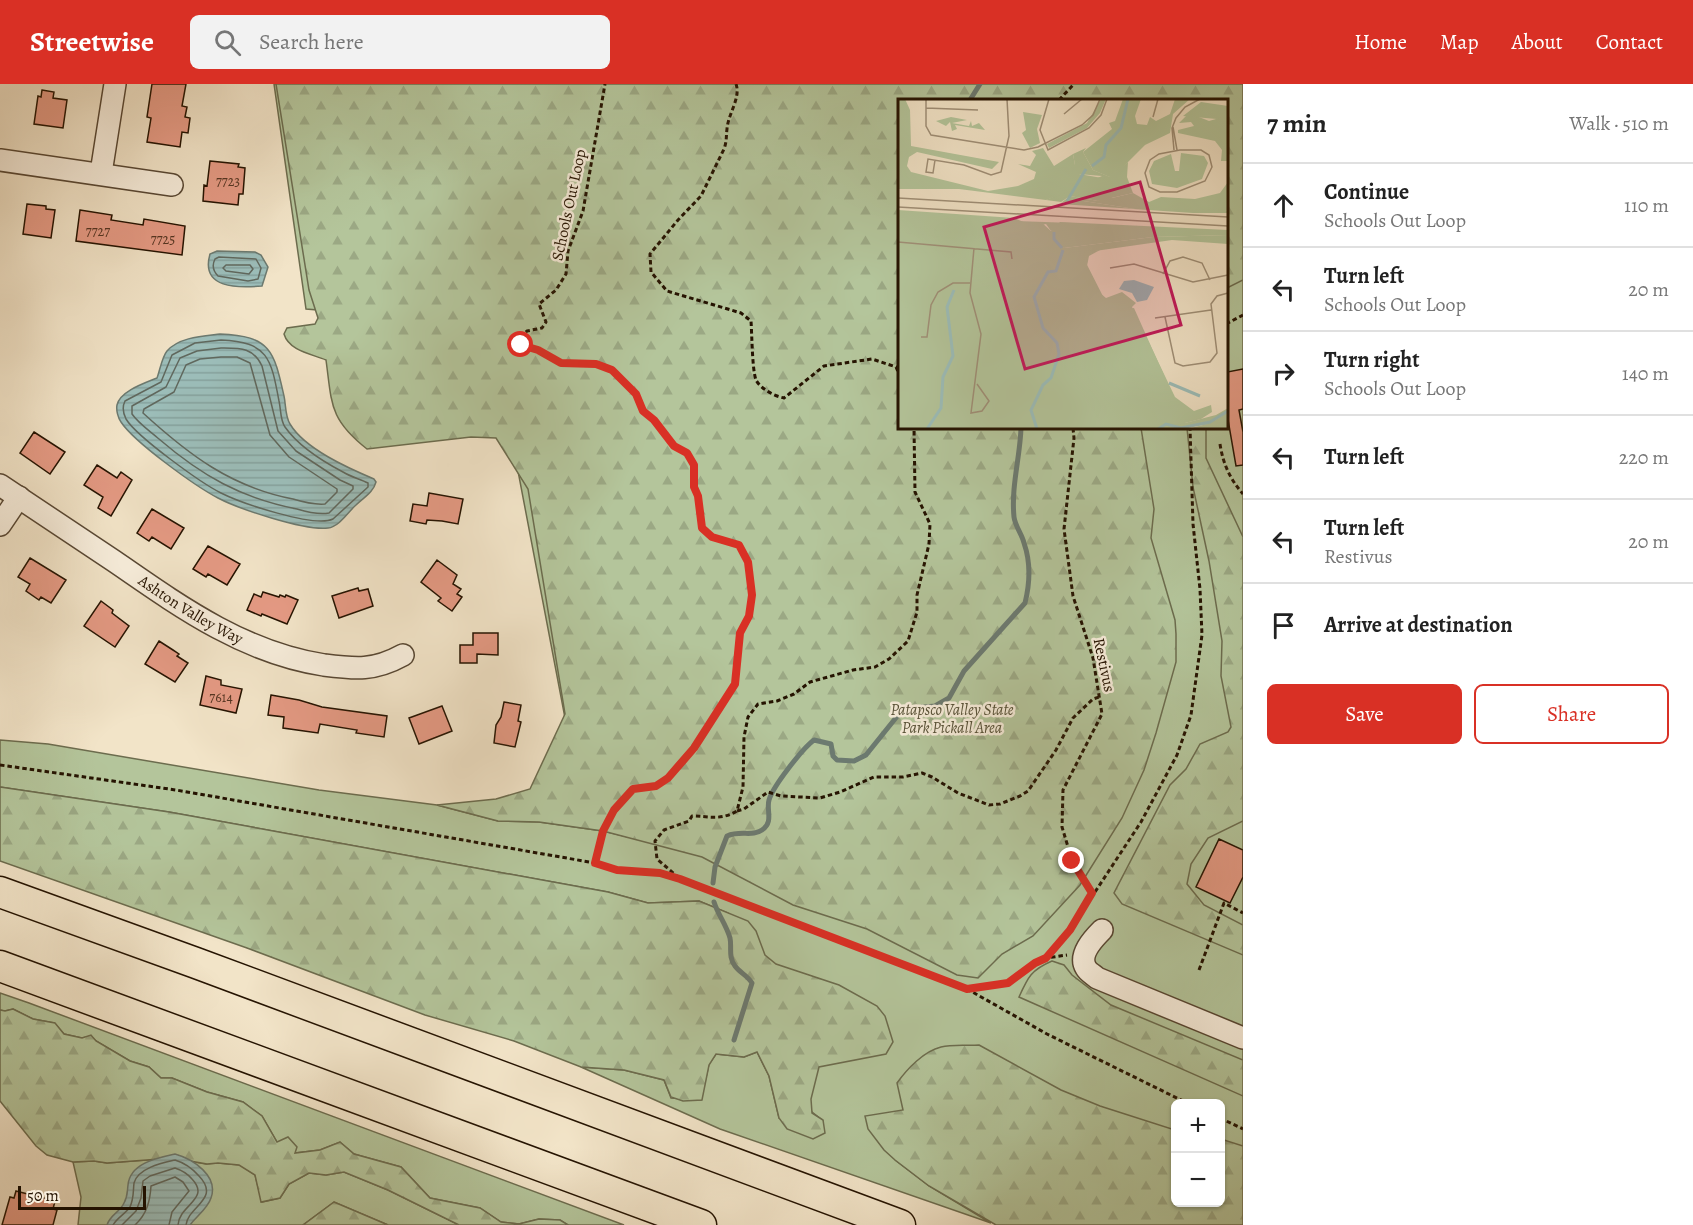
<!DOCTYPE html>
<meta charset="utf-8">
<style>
:root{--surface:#fff;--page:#f2f2f2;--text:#222;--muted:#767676;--line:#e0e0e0;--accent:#d93025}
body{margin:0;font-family:Alegreya,serif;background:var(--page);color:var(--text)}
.controls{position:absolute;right:18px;bottom:18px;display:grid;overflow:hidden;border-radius:9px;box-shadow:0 2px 4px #0004}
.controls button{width:54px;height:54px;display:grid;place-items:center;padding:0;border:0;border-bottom:2px solid var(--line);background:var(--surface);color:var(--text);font:30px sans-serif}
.scale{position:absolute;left:18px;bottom:15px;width:128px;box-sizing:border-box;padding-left:6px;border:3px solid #251301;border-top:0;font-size:16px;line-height:21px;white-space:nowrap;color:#251301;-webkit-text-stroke:4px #f7eddb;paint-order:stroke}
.stop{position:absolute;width:18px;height:18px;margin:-14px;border:4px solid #d93025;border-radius:50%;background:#fff}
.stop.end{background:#d93025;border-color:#fff;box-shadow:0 2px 6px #0008}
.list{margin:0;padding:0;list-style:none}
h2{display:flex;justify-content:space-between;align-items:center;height:78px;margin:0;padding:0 24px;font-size:26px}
h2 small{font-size:20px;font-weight:400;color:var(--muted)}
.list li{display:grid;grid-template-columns:39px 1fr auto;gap:18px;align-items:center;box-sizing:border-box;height:84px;padding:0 24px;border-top:2px solid var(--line)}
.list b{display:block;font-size:22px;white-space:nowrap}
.list p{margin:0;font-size:20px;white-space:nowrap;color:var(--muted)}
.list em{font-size:20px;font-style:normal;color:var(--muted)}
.actions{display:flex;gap:12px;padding:18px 24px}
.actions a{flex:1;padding:14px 0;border:2px solid var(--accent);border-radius:9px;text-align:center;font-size:21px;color:var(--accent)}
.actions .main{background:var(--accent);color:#fff}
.icon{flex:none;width:33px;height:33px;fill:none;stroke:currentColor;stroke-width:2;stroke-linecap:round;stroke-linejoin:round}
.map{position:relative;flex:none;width:1243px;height:1141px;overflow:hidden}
header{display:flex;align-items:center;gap:36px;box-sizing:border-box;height:84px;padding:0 30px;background:var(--accent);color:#fff}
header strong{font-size:28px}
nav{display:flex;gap:33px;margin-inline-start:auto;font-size:21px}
.search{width:420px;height:54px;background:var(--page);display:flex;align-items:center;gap:15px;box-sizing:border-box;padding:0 21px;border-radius:9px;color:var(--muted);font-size:22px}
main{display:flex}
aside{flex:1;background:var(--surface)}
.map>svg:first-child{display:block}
</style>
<header>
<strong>Streetwise</strong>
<div class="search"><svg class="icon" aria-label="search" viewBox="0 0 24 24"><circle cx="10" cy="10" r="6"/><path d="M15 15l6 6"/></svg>Search here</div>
<nav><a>Home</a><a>Map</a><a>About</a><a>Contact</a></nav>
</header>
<main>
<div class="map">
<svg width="1243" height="1141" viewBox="0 0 1243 1141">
<defs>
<pattern id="forest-firs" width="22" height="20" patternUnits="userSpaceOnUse" patternTransform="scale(1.5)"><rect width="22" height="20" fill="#b4c59b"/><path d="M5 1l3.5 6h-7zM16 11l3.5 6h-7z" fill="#9ba884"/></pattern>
<pattern id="water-rules" width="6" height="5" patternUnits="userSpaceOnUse" patternTransform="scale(1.5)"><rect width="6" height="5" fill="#9cbeba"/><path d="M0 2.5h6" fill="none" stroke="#86a29e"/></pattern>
</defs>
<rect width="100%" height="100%" fill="#f2e4c8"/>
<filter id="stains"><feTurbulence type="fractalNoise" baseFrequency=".00333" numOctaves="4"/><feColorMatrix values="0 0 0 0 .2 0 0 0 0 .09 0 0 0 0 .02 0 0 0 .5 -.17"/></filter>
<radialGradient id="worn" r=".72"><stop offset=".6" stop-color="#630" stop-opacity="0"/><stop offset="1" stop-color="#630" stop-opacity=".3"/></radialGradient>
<path fill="#b4c59b" stroke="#6c6c4e" stroke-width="1.5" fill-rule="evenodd" d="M274 0H1243V1141L895 1076 929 1102 991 1139 720 1045 581 983 624 986 664 996 671 1014 701 1016 709 980 716 970 744 973 757 968 769 992 779 1034 822 1036 812 1028 728 829 699 817 648 819 608 808 169 728 0 703V656L48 660 319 706 437 721 498 737 539 738 603 747 628 753 585 739 490 240 306 225ZM900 16H1226V344H900ZM1176 1020H1220V1118H1176Z
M0 909 29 919 624 1141H568L560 1136 539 1135 519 1140 501 1138 480 1124 430 1114 401 1083 354 1070 340 1058 320 1066 295 1069 277 1058 262 1032 243 1018 207 1008 172 994H161L149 983 130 977 96 957 91 952 82 954 64 950 54 939 33 935 13 925 5 927 0 926Z
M173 1074 206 1080 218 1079 240 1081 255 1091 262 1118 280 1114 289 1100 309 1089 326 1091 344 1088 388 1106 459 1141H388L334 1118 303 1141H78L81 1113 73 1078 94 1077 107 1079Z"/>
<path fill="url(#forest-firs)" stroke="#6c6c4e" stroke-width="1.5" d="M276 0H1243V196L1227 204 1226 16H900V344H1141L1154 425 1151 454 1175 536 1176 550V578L1156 649 1144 686 1122 734 1080 801 1033 852 1002 870 978 894 957 891 867 845 793 821 702 773 603 747 539 738 498 737 437 721 496 715 530 705 565 630 528 405 496 354 471 353 367 365C329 335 332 320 326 276 312 270 289 267 284 250L287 244 315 240 318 234 309 206Z
M1187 344H1206V374L1243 453V737L1208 754 1191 780 1187 800 1204 821 1243 841V871L1122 820 1114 809 1170 701 1186 685 1200 660 1228 648 1231 643 1221 592 1222 557 1209 477 1193 403Z
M0 703 169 728 608 808 648 819 699 817 748 837 756 847 765 871 776 880 839 901 877 922 885 932 893 958 886 970 819 983 811 1015 812 1029 823 1036 825 1049 813 1055 787 1045 779 1034 769 992 757 968 744 973 716 970 709 981 702 1016 683 1017 671 1013 664 996 624 986 581 983 514 957 425 931 247 864 0 777Z
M1052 877 1064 881 1072 891 1111 921 1243 976V1012L1019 913C1028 893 1031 886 1052 877Z
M13 925 33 935 55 939 64 950 82 954 91 951 96 957 130 977 149 983 161 994H172L207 1008 243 1018 262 1032 277 1058 288 1053 297 1063 295 1069 320 1066 340 1058 354 1070 401 1083 430 1114 480 1124 501 1138 519 1140 539 1135 560 1136 568 1141H459L388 1106 344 1088 326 1091 309 1089 289 1100 280 1114 261 1118 255 1091 239 1081 218 1079 207 1080 173 1074 107 1079 94 1077 73 1078 47 1071 36 1062 0 1017V926L5 927Z
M979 961 1061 1006 1100 1022 1175 1046 1176 1118H1220L1221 1055 1243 1062V1141H996L929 1102 895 1076 884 1066 868 1045 865 1032 903 1026 897 999C907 985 924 967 941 963 953 960 967 962 979 961Z
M334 1118 388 1141H303Z"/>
<path fill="url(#water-rules)" stroke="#6c7a70" stroke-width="1.5" d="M217 167 255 168 261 171 268 183 262 202C238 204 200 205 210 170Z
M220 250C271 252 274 267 284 312 286 321 285 332 290 340 305 365 348 384 374 395L376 398C373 409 364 413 356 421 348 428 339 443 328 444 305 447 239 425 218 414 195 402 134 358 121 338 118 334 116 326 117 321 120 307 145 299 157 294 160 286 162 273 167 267 179 253 204 252 220 250Z
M175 1070C193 1075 219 1092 211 1114 208 1124 196 1133 190 1141H107C110 1131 120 1128 124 1119 128 1112 127 1108 128 1101 130 1079 157 1074 175 1070Z"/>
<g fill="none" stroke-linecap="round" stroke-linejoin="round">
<path stroke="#60685e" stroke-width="1.5" d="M219 173 256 175 261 184 258 195 248 197 218 192C213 187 212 181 215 175Z
M226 181H250L253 185 249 190 226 187 223 184Z
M221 256C268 258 271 274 279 317 281 325 280 336 285 343 299 363 322 377 343 388 351 393 360 395 368 399V403L333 435C314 444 241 419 221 409 201 399 137 353 126 335 123 329 122 323 125 317L161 298 172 271 195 259Z
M221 264C240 264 253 263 262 282L278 347 296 367 340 396 353 402V405L329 429C318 431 307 428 297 425 241 414 202 392 159 355 150 347 139 340 132 330V322L166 303 180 274 197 267Z
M221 273H237L250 279 270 351 289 373 337 405V408L325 420C314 421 303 418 293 415 231 403 189 371 143 329L144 325 174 308 186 281 200 275Z
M113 1141C117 1134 125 1130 130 1123 134 1114 133 1108 134 1099 138 1084 162 1079 175 1076 185 1079 192 1084 199 1092 221 1115 188 1122 186 1141
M122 1141 136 1127 141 1114 143 1097 150 1092 175 1084C181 1086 187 1089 192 1095 211 1115 179 1121 178 1141
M135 1141C147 1130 150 1117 151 1102L175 1093 183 1098 189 1107 172 1128 169 1141"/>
<path stroke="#6c7a70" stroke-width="5" d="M970 16 980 0
M713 799 715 783 727 752C741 746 752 753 762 746 774 738 766 726 769 716 773 702 803 664 814 656L831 660 833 672 837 676 854 677 866 671 903 625 935 622 949 614 964 587 1025 519C1030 499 1031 479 1024 459 1022 450 1015 442 1014 433 1011 402 1020 374 1021 344
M714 818C718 831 726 840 730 854 732 863 728 873 735 882 740 889 747 891 752 899L734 956"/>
</g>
<path fill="#e59a84" stroke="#251301" stroke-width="1.5" d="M152 0H186L182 22 187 23 185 33 190 34 188 49 182 48 180 63 147 58 151 34 147 33Z
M42 6 54 8 53 14 67 16 63 44 34 40 38 12 41 13Z
M210 77 239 80 238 83 245 84 243 110H239L238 121 203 117 204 101 207 102Z
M27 120 46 122V125L55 126 51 154 23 150Z
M80 126 112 131 111 136 143 141 144 135 185 142 182 171 76 157Z
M1243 285V325L1239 326 1243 348V381L1236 382 1227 330V288Z
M34 348 65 368 50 390 20 369Z
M97 381 117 394 121 388 132 396 111 432 98 424 103 413 84 401Z
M429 409 463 415 458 440 442 437 427 436 426 440 410 437 413 420 427 422Z
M152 425 184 444 171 465 152 453 149 457 137 449Z
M208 462 240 480 227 501 208 490 206 493 193 485Z
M30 474 66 496 51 519 41 513 39 516 26 507 30 500 18 493Z
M437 476 457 491 453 500 461 505 457 510 462 513 452 527 438 517 441 514 421 498Z
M358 504 359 507 368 505 373 522 339 534 332 512Z
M263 508 279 513 280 511 285 513 286 511 298 516 287 540 262 530 261 532 247 526 254 510 261 513Z
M101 517 113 526 112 529 129 542 115 563 84 542Z
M473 549H498V571L477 570V579H460V561H473Z
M159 557 173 566 179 570 177 572 188 579 175 598 145 580Z
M206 592 221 596V601L242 605 236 629 200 621Z
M271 611 299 616 322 623 387 632 384 653 356 649 357 646 320 640 318 649 283 644 284 633 268 631Z
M504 618 521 621 518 637 521 638 515 663 494 659 496 641 501 633Z
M442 622 452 647 419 660 409 634Z
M1219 755 1243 766V793L1230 819 1196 803Z
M16 1107 55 1117 53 1125 57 1126 53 1141H2L10 1113 14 1114Z"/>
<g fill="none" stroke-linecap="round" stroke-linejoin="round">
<defs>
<g id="minor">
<path d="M0 76 172 101"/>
<path d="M101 89 115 0"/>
<path id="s1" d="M0 401C38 426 76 452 114 477 179 522 244 569 324 581 356 585 374 587 403 571"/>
<path d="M0 441 19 413"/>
<path d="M1102 846C1093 855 1078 871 1086 884 1088 888 1094 891 1097 894L1243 954"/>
</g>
<path id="highway" d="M0 808 196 879 900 1141
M0 882 701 1141"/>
</defs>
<use href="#minor" stroke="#584733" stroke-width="24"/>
<use href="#highway" stroke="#251301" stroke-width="33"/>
<path stroke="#251301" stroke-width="3" stroke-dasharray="4.5 3" stroke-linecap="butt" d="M736 0C741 14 728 30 727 45 726 52 727 57 724 65L701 112 678 136 650 170 651 188 667 207 741 229 751 237C752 250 752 285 756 296 761 305 774 312 784 314L824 282 872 275 896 283 900 292
M1059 16 1074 0
M1226 240 1243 231
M1073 344 1074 354 1064 445 1073 512 1093 574 1102 630 1063 706 1062 743 1072 776 1092 809
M1220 360C1223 380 1230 395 1243 410
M0 681 176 706 595 779 617 786 660 788 680 795 967 905 1047 950 1189 1020
M737 727 744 725 768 708 781 712 820 714 840 708 874 693H903L922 689 932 693 958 709 989 721 1000 720 1020 712 1028 707 1056 666 1073 634 1093 615 1099 613
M595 779 603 747 614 726 634 705 655 702 668 694 694 664 735 600 740 549 749 532 752 511 748 478 739 461 712 453 702 444 698 412 694 403V381L687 369 674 362 654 336 643 327 636 310 612 286 596 281 561 279 539 266 521 261 520 253 527 247 542 244 546 238 539 220 556 206 566 190 568 167 583 127 605 0
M679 794 657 775 655 757 664 746 689 737 692 732C709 732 720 737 737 727L743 703 744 653 748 633 758 620 777 617 794 610 810 598 853 586 875 583 889 575 908 557 917 528V511L929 460 930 440 915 408 914 344
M1046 874 1070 846 1141 738 1177 671 1191 631 1202 551 1200 505 1193 440 1190 344
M1199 886 1224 819 1243 829
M969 905 1008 899 1046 874 1067 871
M1220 1034 1243 1045"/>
<use href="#minor" stroke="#f7eddb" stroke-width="21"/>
<use href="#highway" stroke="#f2e4c8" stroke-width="30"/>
</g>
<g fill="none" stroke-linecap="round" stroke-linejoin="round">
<path stroke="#d93025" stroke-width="8" d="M521 261 538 266 561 279 596 280 612 286 636 310 643 327 654 336 674 362 687 369 694 381V403L698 412 702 444 712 453 739 461 748 478 752 511 749 532 740 549 735 600 694 664 668 694 656 702 633 705 614 726 603 747 595 779 617 786 660 789 680 795 967 905 1008 899 1035 879 1046 874 1070 846 1092 809 1072 777"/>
</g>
<g text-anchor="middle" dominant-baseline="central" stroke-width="5" stroke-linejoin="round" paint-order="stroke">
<g font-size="14" fill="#553522">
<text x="228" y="97">7723</text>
<text x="98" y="147">7727</text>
<text x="163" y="155">7725</text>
<text x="221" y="613">7614</text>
</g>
<g font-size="16" fill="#251301" stroke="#f7eddb">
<text transform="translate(569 121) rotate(-78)">Schools Out Loop</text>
<text stroke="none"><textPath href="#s1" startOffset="228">Ashton Valley Way</textPath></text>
<text transform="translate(1104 581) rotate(78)">Restivus</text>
</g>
<g font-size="16" font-style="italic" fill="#575137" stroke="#f7eddb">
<text x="952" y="626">Patapsco Valley State<tspan x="952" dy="18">Park Pickall Area</tspan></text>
</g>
</g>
<g transform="translate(898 15)">
<rect width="330" height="330" fill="#f2e4c8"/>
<path d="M203 0H208L202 14 189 29 151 49 149 45 189 24ZM303 3 330 7V21L285 17ZM188 49 185 53 195 71 212 78 230 63 229 78 235 94 200 102 172 97 163 103 148 101 204 77 180 75 183 67 177 66 175 55ZM283 54 306 57 310 64 304 80 279 89 254 85 251 72 256 62 273 55 277 72H281ZM179 101 237 110 312 108 328 110 330 114H295L162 105ZM0 118 175 124 153 132 148 125 144 126 166 149 255 138 330 136V145L274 141 183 154 213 213 236 209 290 330H0Z" fill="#b4c59b"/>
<path d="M0 0H7L12 11 13 47 101 63 94 70 19 53 11 58 9 67 13 73 90 92 120 87 136 80 138 73 120 65 132 67 138 56 134 52 145 49 156 67 175 55 177 66 179 63 186 66 181 75 210 80 208 88 201 98 168 94 148 101 61 90H0ZM225 0H243L237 17 239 25 249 26 252 18 258 22 272 15 277 0H292L275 15 272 34 247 46 214 79 195 71 185 53 214 30 211 24 217 22ZM125 13 144 16 139 30 142 44 132 49 124 34 128 31ZM291 14 311 22 325 18 330 21V62H323L324 51 317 42 280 34V31L296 27 293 23 281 24ZM53 18 69 21 54 24 71 27 73 22 74 27 81 24 87 31 57 26 59 30 54 32 52 23 48 27 38 22ZM330 83V111L237 110 179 101 163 104 172 97 200 102 210 95 214 99 235 94 251 103 263 98 297 100 322 94ZM0 111 116 119 137 128 126 141 90 138 0 126ZM143 123 153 132 162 123 330 131V136L255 138 166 149 138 141 137 136 145 132ZM0 133 87 143 122 148 118 154 0 140ZM39 147 73 150 69 179 49 184 37 192 21 179 17 162 0 152 37 154ZM130 149 167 154 202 151 191 157 189 167 202 194 208 199 224 193 238 204 234 208 277 298 296 312 313 306 314 313 303 320 279 326 263 324 253 330H0V200L17 206 6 209 7 216 20 210 18 220 7 222 5 228 7 240 22 244 31 237 34 207 41 194 56 185 70 187 81 232 76 294 69 317 82 318 83 326 90 329 91 319 98 313 80 279 83 264 91 263 93 228 96 232H109L113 238 121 232 107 205 98 197 99 182 105 168 90 164 85 170 82 160 114 165 105 190 123 229 121 238 96 263 94 274 132 235 115 196 119 164ZM330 313V330H289L313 324Z" fill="#b4c59b"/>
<path d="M330 309V313L317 321 318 325 253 330 263 324 279 326 318 316Z" fill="#b4c59b"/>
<path d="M236 181 256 188 249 201 239 203 234 194 221 190 226 182Z" fill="#9cbeba"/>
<path fill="none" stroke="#9cbeba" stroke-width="3" d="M194 67 206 58 208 46 223 29 230 0M169 102 188 70M156 133V140L164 149M271 284 302 297M29 330 43 309 45 278 55 257 49 208 56 191M139 330 133 311 145 286 153 279 161 255 159 244 145 229 136 198 150 173 158 172 165 151M260 330 268 325 283 329 312 323 330 312"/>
<path fill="none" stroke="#a09078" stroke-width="1.5" d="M28 0V27L33 36 126 51 140 48 184 26 195 16 202 0M151 0 142 31 150 51 191 29 203 16 209 0M28 9 80 11M166 15 184 0M255 18 260 0M275 28 279 51M276 51 274 29 278 19 287 8 302 0M282 51H303L311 56 314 68 307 82 279 93H262L251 88 247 74 252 61 261 55ZM37 61 35 74 28 73 30 60 66 66 93 76 103 73 111 37 109 0M0 99 330 118M0 108 330 127M0 143 113 153 114 160M76 149 72 194 83 235 73 314 84 312 91 302 79 285M212 169 236 165 295 183 330 176M265 175 272 162 285 158 304 164 312 181M267 218 277 264 285 267 312 263 319 254 313 205 319 197 330 194M257 219 313 211M23 238H29L33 206 40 193 55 184H72"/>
<path fill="#c2185b" fill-opacity="0.15" stroke="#c2185b" stroke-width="3" d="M242 83 283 226 127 270 86 128Z"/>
<rect width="330" height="330" fill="none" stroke="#251301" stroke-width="3"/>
</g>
<rect width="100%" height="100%" filter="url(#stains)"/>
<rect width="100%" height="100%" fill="url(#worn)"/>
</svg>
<div class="controls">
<button>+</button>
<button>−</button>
</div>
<div class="scale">50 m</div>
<div class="stop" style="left:521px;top:261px"></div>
<div class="stop end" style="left:1072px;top:777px"></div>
</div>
<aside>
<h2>7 min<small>Walk · 510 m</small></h2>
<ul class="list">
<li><svg class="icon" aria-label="ahead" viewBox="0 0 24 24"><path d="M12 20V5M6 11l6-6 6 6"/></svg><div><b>Continue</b><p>Schools Out Loop</p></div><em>110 m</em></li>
<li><svg class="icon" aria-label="left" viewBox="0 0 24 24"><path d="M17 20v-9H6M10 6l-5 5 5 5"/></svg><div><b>Turn left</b><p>Schools Out Loop</p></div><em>20 m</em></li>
<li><svg class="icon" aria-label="right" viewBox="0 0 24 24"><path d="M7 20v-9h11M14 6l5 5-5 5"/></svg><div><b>Turn right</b><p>Schools Out Loop</p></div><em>140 m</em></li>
<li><svg class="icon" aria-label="left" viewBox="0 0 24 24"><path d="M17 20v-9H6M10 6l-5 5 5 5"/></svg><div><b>Turn left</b></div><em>220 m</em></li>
<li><svg class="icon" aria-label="left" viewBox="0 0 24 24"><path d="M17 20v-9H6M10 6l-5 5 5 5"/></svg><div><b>Turn left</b><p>Restivus</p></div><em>20 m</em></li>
<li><svg class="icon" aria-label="arrive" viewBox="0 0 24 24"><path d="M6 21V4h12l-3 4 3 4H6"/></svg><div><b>Arrive at destination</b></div></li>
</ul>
<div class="actions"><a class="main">Save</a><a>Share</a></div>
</aside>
</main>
